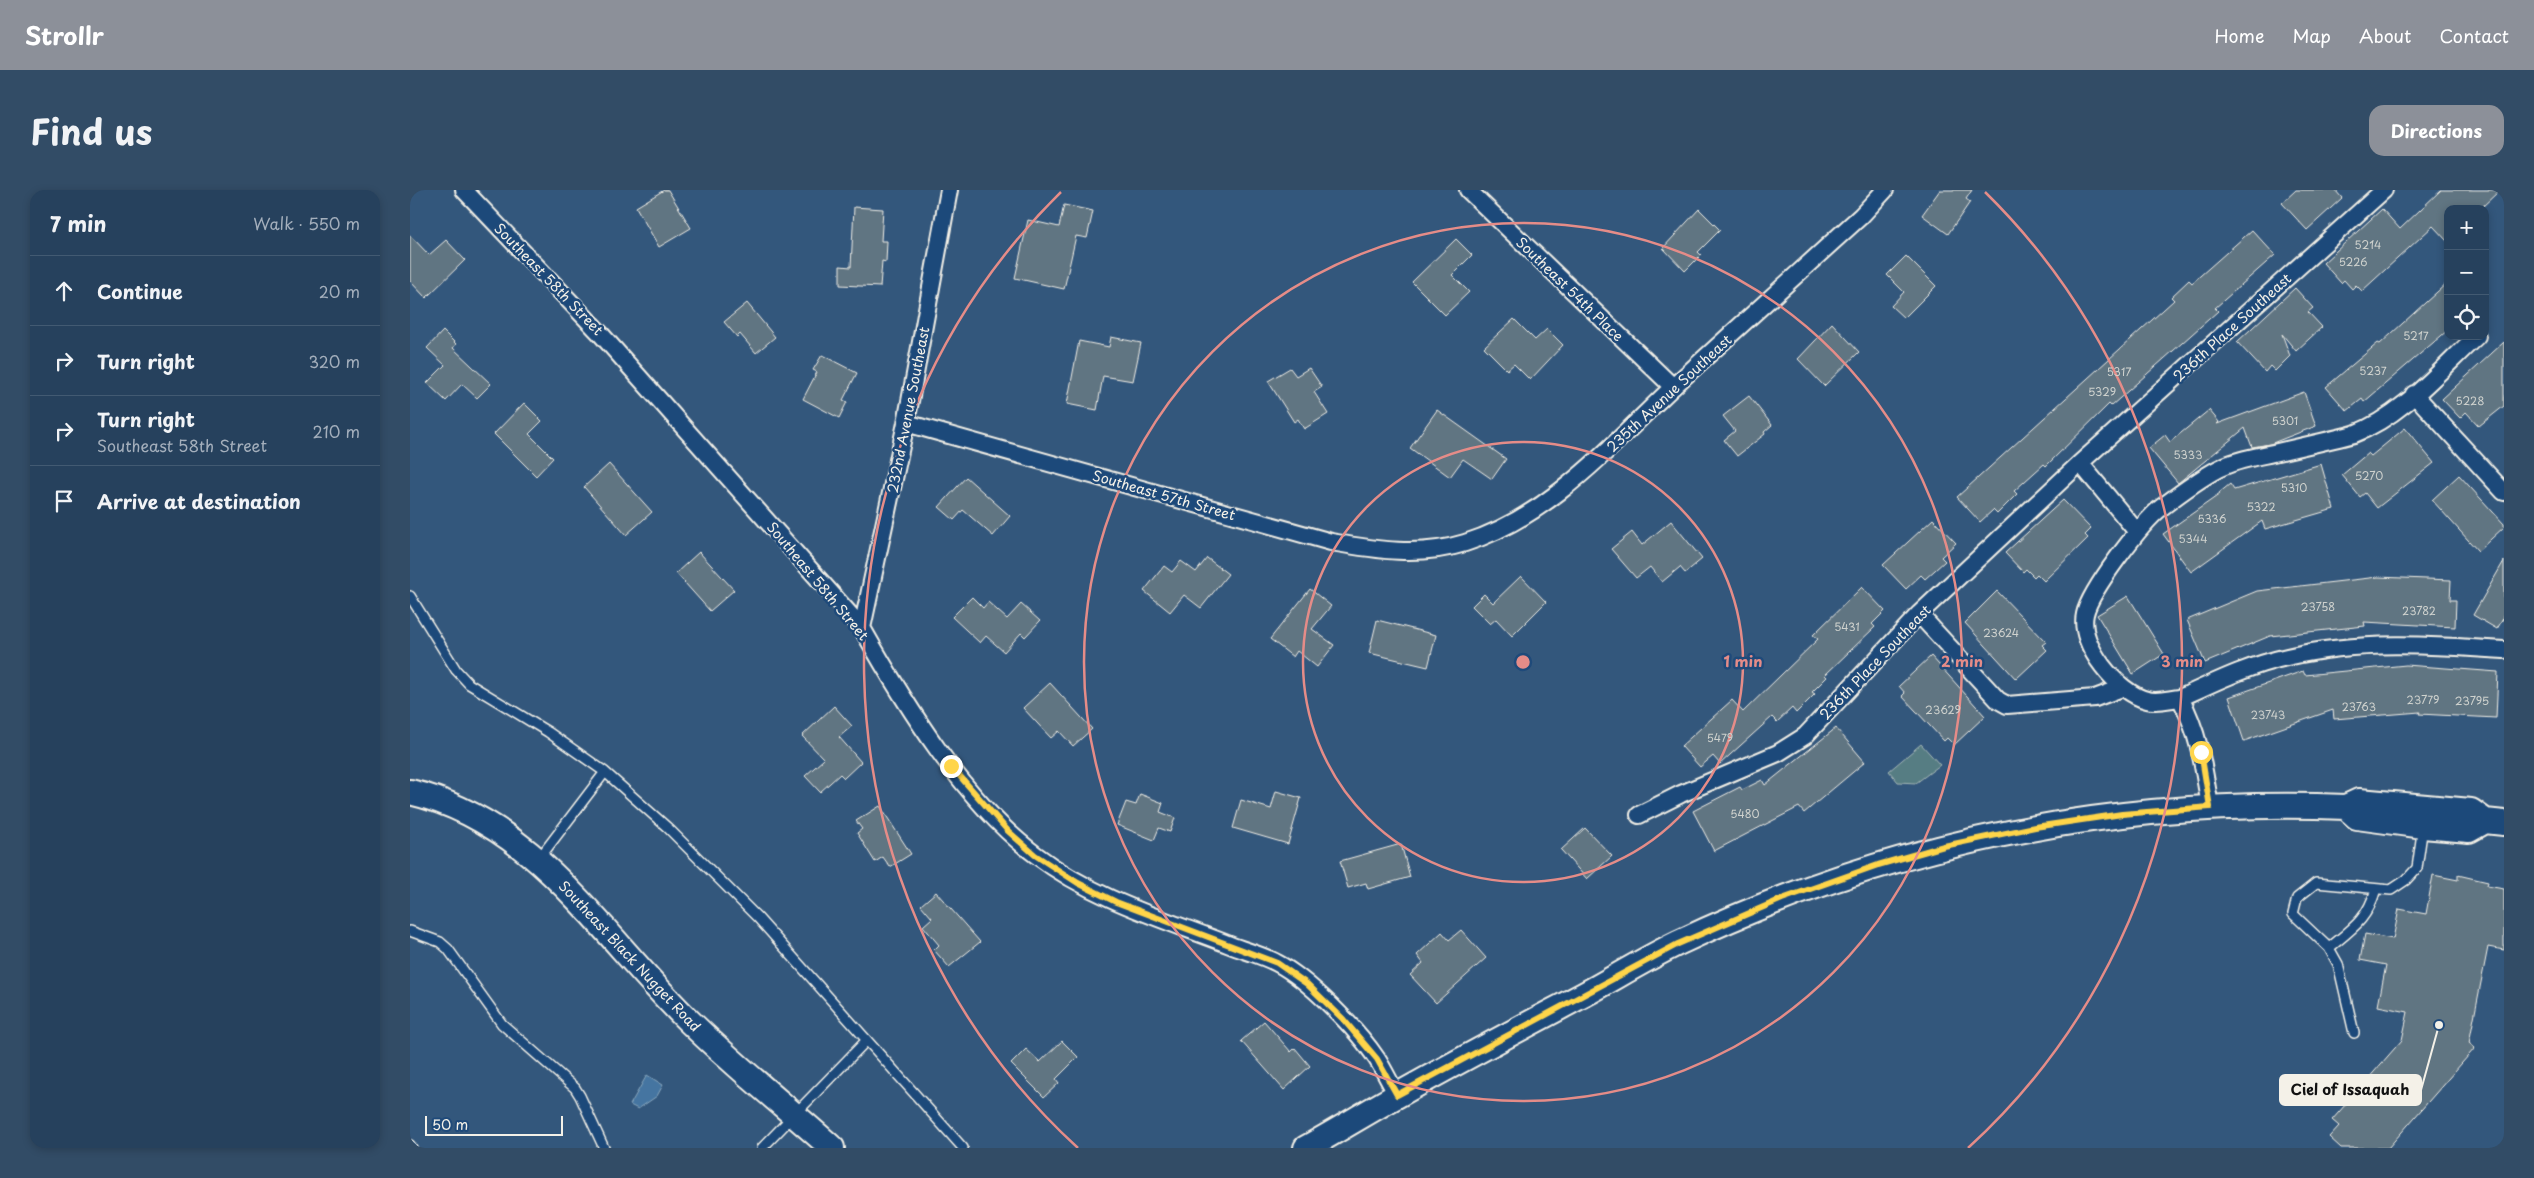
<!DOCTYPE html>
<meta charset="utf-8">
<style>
:root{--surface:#26415d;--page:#324c66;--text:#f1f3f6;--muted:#a4afbc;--line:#425a72;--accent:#8c9099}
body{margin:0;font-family:"Playpen Sans",sans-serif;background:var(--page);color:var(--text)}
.controls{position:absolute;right:15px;top:15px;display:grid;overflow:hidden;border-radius:10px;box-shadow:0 2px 8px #0003}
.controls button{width:45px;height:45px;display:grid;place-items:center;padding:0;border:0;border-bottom:1px solid var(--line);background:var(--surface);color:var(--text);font:25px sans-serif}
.scale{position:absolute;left:15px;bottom:12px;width:138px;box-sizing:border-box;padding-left:5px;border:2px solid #f4f1e8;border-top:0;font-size:14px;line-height:18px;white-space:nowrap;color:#f4f1e8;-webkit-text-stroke:4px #1f4a7a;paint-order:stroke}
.stop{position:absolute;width:15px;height:15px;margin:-11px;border:4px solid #ffd54a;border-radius:50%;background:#fff}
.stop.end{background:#ffd54a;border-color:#fff;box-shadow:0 1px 5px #0008}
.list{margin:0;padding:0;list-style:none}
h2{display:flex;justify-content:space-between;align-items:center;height:65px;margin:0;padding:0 20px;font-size:21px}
h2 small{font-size:16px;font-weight:400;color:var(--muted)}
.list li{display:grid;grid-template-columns:32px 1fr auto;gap:15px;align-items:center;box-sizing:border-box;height:70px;padding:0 20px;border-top:1px solid var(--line)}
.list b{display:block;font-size:19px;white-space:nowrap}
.list p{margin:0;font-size:16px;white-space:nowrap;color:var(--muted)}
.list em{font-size:16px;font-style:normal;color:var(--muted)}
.icon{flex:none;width:28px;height:28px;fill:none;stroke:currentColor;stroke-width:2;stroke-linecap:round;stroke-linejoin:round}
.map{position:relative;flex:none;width:2094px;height:958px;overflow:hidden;border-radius:15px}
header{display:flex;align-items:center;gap:30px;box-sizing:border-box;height:70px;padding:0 25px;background:var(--accent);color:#fff}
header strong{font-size:24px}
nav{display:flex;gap:28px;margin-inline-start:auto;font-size:18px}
.intro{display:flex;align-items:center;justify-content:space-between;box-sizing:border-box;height:120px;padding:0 30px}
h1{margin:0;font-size:35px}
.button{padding:12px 22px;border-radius:15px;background:var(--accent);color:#fff;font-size:18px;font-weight:700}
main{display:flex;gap:30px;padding:0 30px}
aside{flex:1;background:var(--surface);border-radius:15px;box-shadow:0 2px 8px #0003}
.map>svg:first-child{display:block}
</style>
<header>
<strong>Strollr</strong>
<nav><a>Home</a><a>Map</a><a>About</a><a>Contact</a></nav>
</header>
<div class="intro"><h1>Find us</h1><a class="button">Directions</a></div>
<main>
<aside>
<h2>7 min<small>Walk · 550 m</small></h2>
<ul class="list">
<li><svg class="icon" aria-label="ahead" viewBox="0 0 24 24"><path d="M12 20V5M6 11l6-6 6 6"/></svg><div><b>Continue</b></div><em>20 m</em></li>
<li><svg class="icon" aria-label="right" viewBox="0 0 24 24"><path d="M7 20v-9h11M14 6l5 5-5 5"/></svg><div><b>Turn right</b></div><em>320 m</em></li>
<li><svg class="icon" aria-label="right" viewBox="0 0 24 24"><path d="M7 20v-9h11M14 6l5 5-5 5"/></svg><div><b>Turn right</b><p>Southeast 58th Street</p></div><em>210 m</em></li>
<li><svg class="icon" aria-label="arrive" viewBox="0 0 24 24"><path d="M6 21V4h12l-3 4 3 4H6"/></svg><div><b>Arrive at destination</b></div></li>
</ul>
</aside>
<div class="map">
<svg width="2094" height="958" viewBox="0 0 2094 958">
<rect width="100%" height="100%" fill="#33577c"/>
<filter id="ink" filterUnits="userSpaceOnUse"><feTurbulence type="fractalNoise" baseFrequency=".02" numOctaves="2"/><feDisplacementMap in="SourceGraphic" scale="10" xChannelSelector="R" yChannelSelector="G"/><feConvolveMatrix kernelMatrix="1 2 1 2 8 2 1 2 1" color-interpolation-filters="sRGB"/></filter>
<g filter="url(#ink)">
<path fill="#577d83" stroke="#a6b7b6" d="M1511 554 1530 575 1506 593 1488 592 1479 581Z"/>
<path fill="#4475a1" stroke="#8aa7bd" d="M237 885 253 895 247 906 228 919 220 915Z"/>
<path fill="#617482" stroke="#f4f1e8" d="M254 0H258L281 38 249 57 226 17Z
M1530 0H1562L1556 9 1560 12 1538 44 1512 25Z
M1886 0H1925L1932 8 1897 40 1872 13Z
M2031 0H2090L2070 19H2038V52L2023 36 1952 101 1946 95 1942 99 1934 90 1931 93 1913 73 1972 19 1990 39Z
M654 15 683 21 677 48 666 46 654 99 605 88 618 30 649 37Z
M444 17 473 19 471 51H477L476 72 472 71 470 97 430 95V76L441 77Z
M1289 19 1310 40 1288 62 1291 65 1275 81 1253 58Z
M1842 40 1865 65 1805 118 1808 121 1772 153 1701 216 1699 214 1636 276 1634 274 1604 301 1607 304 1587 324 1583 320 1570 332 1547 307 1764 110 1761 107 1779 90 1782 93Z
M0 45 19 65 36 50 55 70 16 108 0 91Z
M1046 49 1062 65 1042 85 1059 102 1035 125 1002 92Z
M1496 66 1526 96 1494 128 1481 116 1494 102 1477 85Z
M2038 92V140L1954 212 1952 209 1937 221 1916 197 1968 153 1970 154Z
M1885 98 1903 118 1898 122 1912 137 1886 161 1872 144 1880 166 1865 181 1860 176 1855 182 1827 152Z
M337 113 365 147 346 163 330 144 327 147 314 132Z
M1104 129 1125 150 1137 139 1153 155 1120 190 1104 174 1097 180 1074 157Z
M1422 133 1449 162 1414 196 1388 169Z
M33 141 46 154 43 158 81 194 67 208 52 194 36 211 17 193 35 175 17 158Z
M701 147 731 153 723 191 693 186 687 220 657 214 669 151 699 157Z
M2094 152V216L2069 236 2056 222 2050 228 2032 209Z
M412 165 447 183 433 210 437 212 429 228 393 209 407 182 403 180Z
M880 178 886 186 899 178 912 197 904 202 918 224 894 239 888 229 884 232 858 191Z
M1894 202 1906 236 1860 254 1842 257 1835 238 1768 293 1739 258 1755 245 1760 252 1799 220 1809 232 1807 234Z
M1339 206 1362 235 1354 242 1355 244 1327 266 1314 250 1325 241 1313 226Z
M114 213 132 231 119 244 143 268 126 286 84 244Z
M1027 220 1096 269 1082 289 1053 269 1040 287 1000 258Z
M1995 238 2024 273 1967 318 1955 303 1950 307 1932 285 1958 263 1961 266Z
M199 274 242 322 216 345 174 297Z
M1911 274 1924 319 1855 339 1852 331 1781 382 1753 344 1810 304 1809 303 1820 294 1824 300Z
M2049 285 2094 334V337L2068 361 2022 310Z
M556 287 600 326 583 346 553 320 544 330 529 317Z
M1653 310 1681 339 1675 345 1678 348 1634 391 1627 384 1624 387 1616 379 1613 382 1595 363Z
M1523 329 1546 353 1531 367 1535 371 1515 389 1511 385 1496 399 1473 375Z
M1261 331 1292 369 1275 383 1270 377 1252 392 1240 377 1226 388 1201 359 1222 342 1232 355Z
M289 362 324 400 300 421 266 383Z
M797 368 818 384 791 418 774 405 760 422 734 401 754 376 762 382 771 371 786 382Z
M2094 371V427L2087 439 2063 425Z
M1111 386 1136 412 1102 446 1086 429 1080 434 1062 416 1074 404 1083 413Z
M1968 387 2041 390 2040 410H2046L2045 437 1954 432 1955 436 1860 446 1795 473 1777 430 1847 401Z
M1452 397 1475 421 1462 434 1465 437 1415 485 1417 487 1402 502 1405 504 1386 523 1382 518 1367 532 1362 527 1310 574 1303 566 1290 577 1271 556 1322 510 1333 522 1408 449 1403 445Z
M900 399 921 416 902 439 924 455 907 477 887 461 883 467 860 449Z
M1587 401 1636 452 1632 455 1637 460 1606 489 1555 433Z
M1718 406 1754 464 1723 484 1687 425Z
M562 407 573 418 578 412 597 429 611 414 630 431 615 447 611 443 594 462 576 446 570 453 542 427Z
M967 430 1026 445 1018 477 959 463Z
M1521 466 1575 526 1544 555 1537 548 1534 551 1492 506 1495 503 1489 496Z
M1996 475 2088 482 2086 528 2009 524 2010 522 1924 529 1923 520 1834 551 1819 507 1893 481 1895 485Z
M640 493 682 539 663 556 649 541 641 548 613 518Z
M424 516 442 536 429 547 451 572 434 588 430 584 410 602 395 586 414 569 392 546Z
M1426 538 1455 572 1394 623 1389 617 1304 661 1283 621 1330 597 1332 600 1352 590 1355 595Z
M866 601 891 608 878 654 823 638 831 610 861 619Z
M730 604 753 613 750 622 765 628 760 642 749 638 744 650 707 635 716 612 726 615Z
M470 616 501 664 480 677 473 667 465 672 447 643 452 639 446 631Z
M1175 638 1202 666 1177 689 1151 660Z
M991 654 1000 687 958 699 956 693 938 698 930 671Z
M2023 685 2048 690V685L2078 692 2077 696 2094 699V760L2078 757 2059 853 2065 858 1978 958H1931L1919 947 1929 936 1922 930 1992 850 1998 822 1968 816 1976 775 1950 770 1955 744 1983 749 1989 719 2016 724Z
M526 702 570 752 539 777 524 760 529 755 513 736 522 728 511 715Z
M1051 740 1076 768 1026 813 1000 785 1013 773 1007 765 1032 742 1039 750Z
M854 831 881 862 885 858 900 876 874 900 831 851Z
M652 851 668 867 646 889 649 893 634 907 601 874 616 859 630 872Z"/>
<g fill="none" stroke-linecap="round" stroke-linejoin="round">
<defs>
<path id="lane" d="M0 406 46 480 59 494 138 542 195 582 258 638 348 728 553 958
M128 670 195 582
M1966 699C1957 730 1943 738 1919 758L1883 724 1887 708 1906 693 1981 700 1996 690 2007 678 2013 636
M0 741 30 752 38 759 92 834 165 898 170 906 194 958
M1919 758 1928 774 1944 843
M0 955 2 958
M352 958 457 850"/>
<path id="street" d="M54 0 189 142 452 438C495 514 555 613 626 665 684 709 753 729 820 755 835 761 852 765 867 773 898 789 947 839 967 869 974 880 980 893 987 905
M1058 0 1263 197
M2004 204 2094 302
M496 233 921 352C966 360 1010 367 1055 353 1141 326 1200 256 1264 196 1326 139 1389 83 1451 26L1475 0
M1670 273 1727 342
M1509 424 1588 510 1597 515 1685 508 1712 498
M452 438 496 233 539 0
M1770 508C1805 492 1840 475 1877 467 1949 450 2022 455 2094 460
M1800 617C1794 579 1789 542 1770 508 1759 509 1748 513 1737 510 1708 503 1668 455 1675 424 1680 401 1732 332 1752 317 1769 304 1789 289 1808 279 1825 270 1845 267 1863 263 1890 257 1917 251 1944 244 1992 226 2030 180 2067 146
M1229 625 1271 604 1368 563 1395 546 1509 424 1670 273 1974 0"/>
<path id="secondary" d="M0 602C127 631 193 748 280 832 325 876 375 916 422 958
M1936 617 1947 627 2013 636 2059 640 2075 631
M896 958C927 941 957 922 988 905 1050 870 1113 837 1175 804 1206 787 1237 768 1268 753 1479 653 1703 608 1936 617L1949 611 2061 621 2075 631 2094 633"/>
</defs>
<use href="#lane" stroke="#f4f1e8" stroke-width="12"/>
<use href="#street" stroke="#f4f1e8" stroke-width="20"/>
<use href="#secondary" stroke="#f4f1e8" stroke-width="28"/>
<use href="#lane" stroke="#1f4a7a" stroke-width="9"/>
<use href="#street" stroke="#1f4a7a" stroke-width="16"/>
<use href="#secondary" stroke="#1f4a7a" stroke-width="24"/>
</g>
</g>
<g fill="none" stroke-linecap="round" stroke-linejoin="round" filter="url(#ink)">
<path stroke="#ffd54a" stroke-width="6" d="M541 576 598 641 625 665 668 693 706 712 867 773 897 794 933 829 967 869 987 905 1268 754 1372 709 1468 675 1534 656 1625 637 1712 624 1800 617 1791 562"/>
</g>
<g fill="none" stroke="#e58c88" stroke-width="2.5">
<circle cx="1113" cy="472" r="220"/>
<circle cx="1113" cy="472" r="439"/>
<path d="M668 958A659 659 0 0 1 651 2M1575 2A659 659 0 0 1 1558 958"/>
</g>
<g text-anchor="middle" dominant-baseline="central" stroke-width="5" stroke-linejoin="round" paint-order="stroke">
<g font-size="11" fill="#cfd2ce">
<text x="1958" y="54">5214</text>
<text x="1943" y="71">5226</text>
<text x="2006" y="145">5217</text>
<text x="1963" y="180">5237</text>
<text x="1709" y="181">5317</text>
<text x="1692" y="201">5329</text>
<text x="2060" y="210">5228</text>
<text x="1875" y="230">5301</text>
<text x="1778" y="264">5333</text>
<text x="1959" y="285">5270</text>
<text x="1884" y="297">5310</text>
<text x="1851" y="316">5322</text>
<text x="1802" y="328">5336</text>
<text x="1783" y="348">5344</text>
<text x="1908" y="416">23758</text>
<text x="2009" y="420">23782</text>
<text x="1437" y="436">5431</text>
<text x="1591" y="442">23624</text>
<text x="2013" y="509">23779</text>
<text x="2062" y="510">23795</text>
<text x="1949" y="516">23763</text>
<text x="1533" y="519">23629</text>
<text x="1858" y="524">23743</text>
<text x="1310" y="547">5479</text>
<text x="1335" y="623">5480</text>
</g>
<g font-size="14" fill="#f4f1e8" stroke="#1f4a7a">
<text transform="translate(139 89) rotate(46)">Southeast 58th Street</text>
<text transform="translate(1160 99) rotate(44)">Southeast 54th Place</text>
<text transform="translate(1822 137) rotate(-42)">236th Place Southeast</text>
<text transform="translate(1259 203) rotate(-43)">235th Avenue Southeast</text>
<text transform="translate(498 220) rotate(-79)">232nd Avenue Southeast</text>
<text transform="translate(754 305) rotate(16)">Southeast 57th Street</text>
<text transform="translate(408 391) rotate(50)">Southeast 58th Street</text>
<text transform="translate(1465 472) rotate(-46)">236th Place Southeast</text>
<text transform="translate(220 766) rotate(47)">Southeast Black Nugget Road</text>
</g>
</g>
<circle cx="1113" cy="472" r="8" fill="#e58c88" stroke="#1f4a7a" stroke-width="2.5"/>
<g font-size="15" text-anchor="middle" font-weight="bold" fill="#e58c88" stroke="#1f4a7a" stroke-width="5" stroke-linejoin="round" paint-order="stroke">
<text x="1333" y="477">1 min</text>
<text x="1552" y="477">2 min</text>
<text x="1772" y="477">3 min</text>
</g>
<path fill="none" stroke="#f4f1e8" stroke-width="2" d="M2029 835L2011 900"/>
<circle fill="#f4f1e8" stroke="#1f4a7a" stroke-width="2" cx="2029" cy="835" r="5"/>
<rect fill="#f4f1e8" stroke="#f4f1e8" stroke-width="2" x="1870" y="885" width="141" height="30" rx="5"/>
<g font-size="15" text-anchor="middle" font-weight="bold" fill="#111">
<text x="1940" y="905">Ciel of Issaquah</text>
</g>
</svg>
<div class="controls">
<button>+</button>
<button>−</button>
<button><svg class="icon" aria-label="locate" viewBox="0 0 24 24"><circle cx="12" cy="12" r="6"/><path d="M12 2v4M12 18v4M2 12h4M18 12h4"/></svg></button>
</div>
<div class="scale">50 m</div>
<div class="stop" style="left:1791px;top:562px"></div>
<div class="stop end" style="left:541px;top:576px"></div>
</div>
</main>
